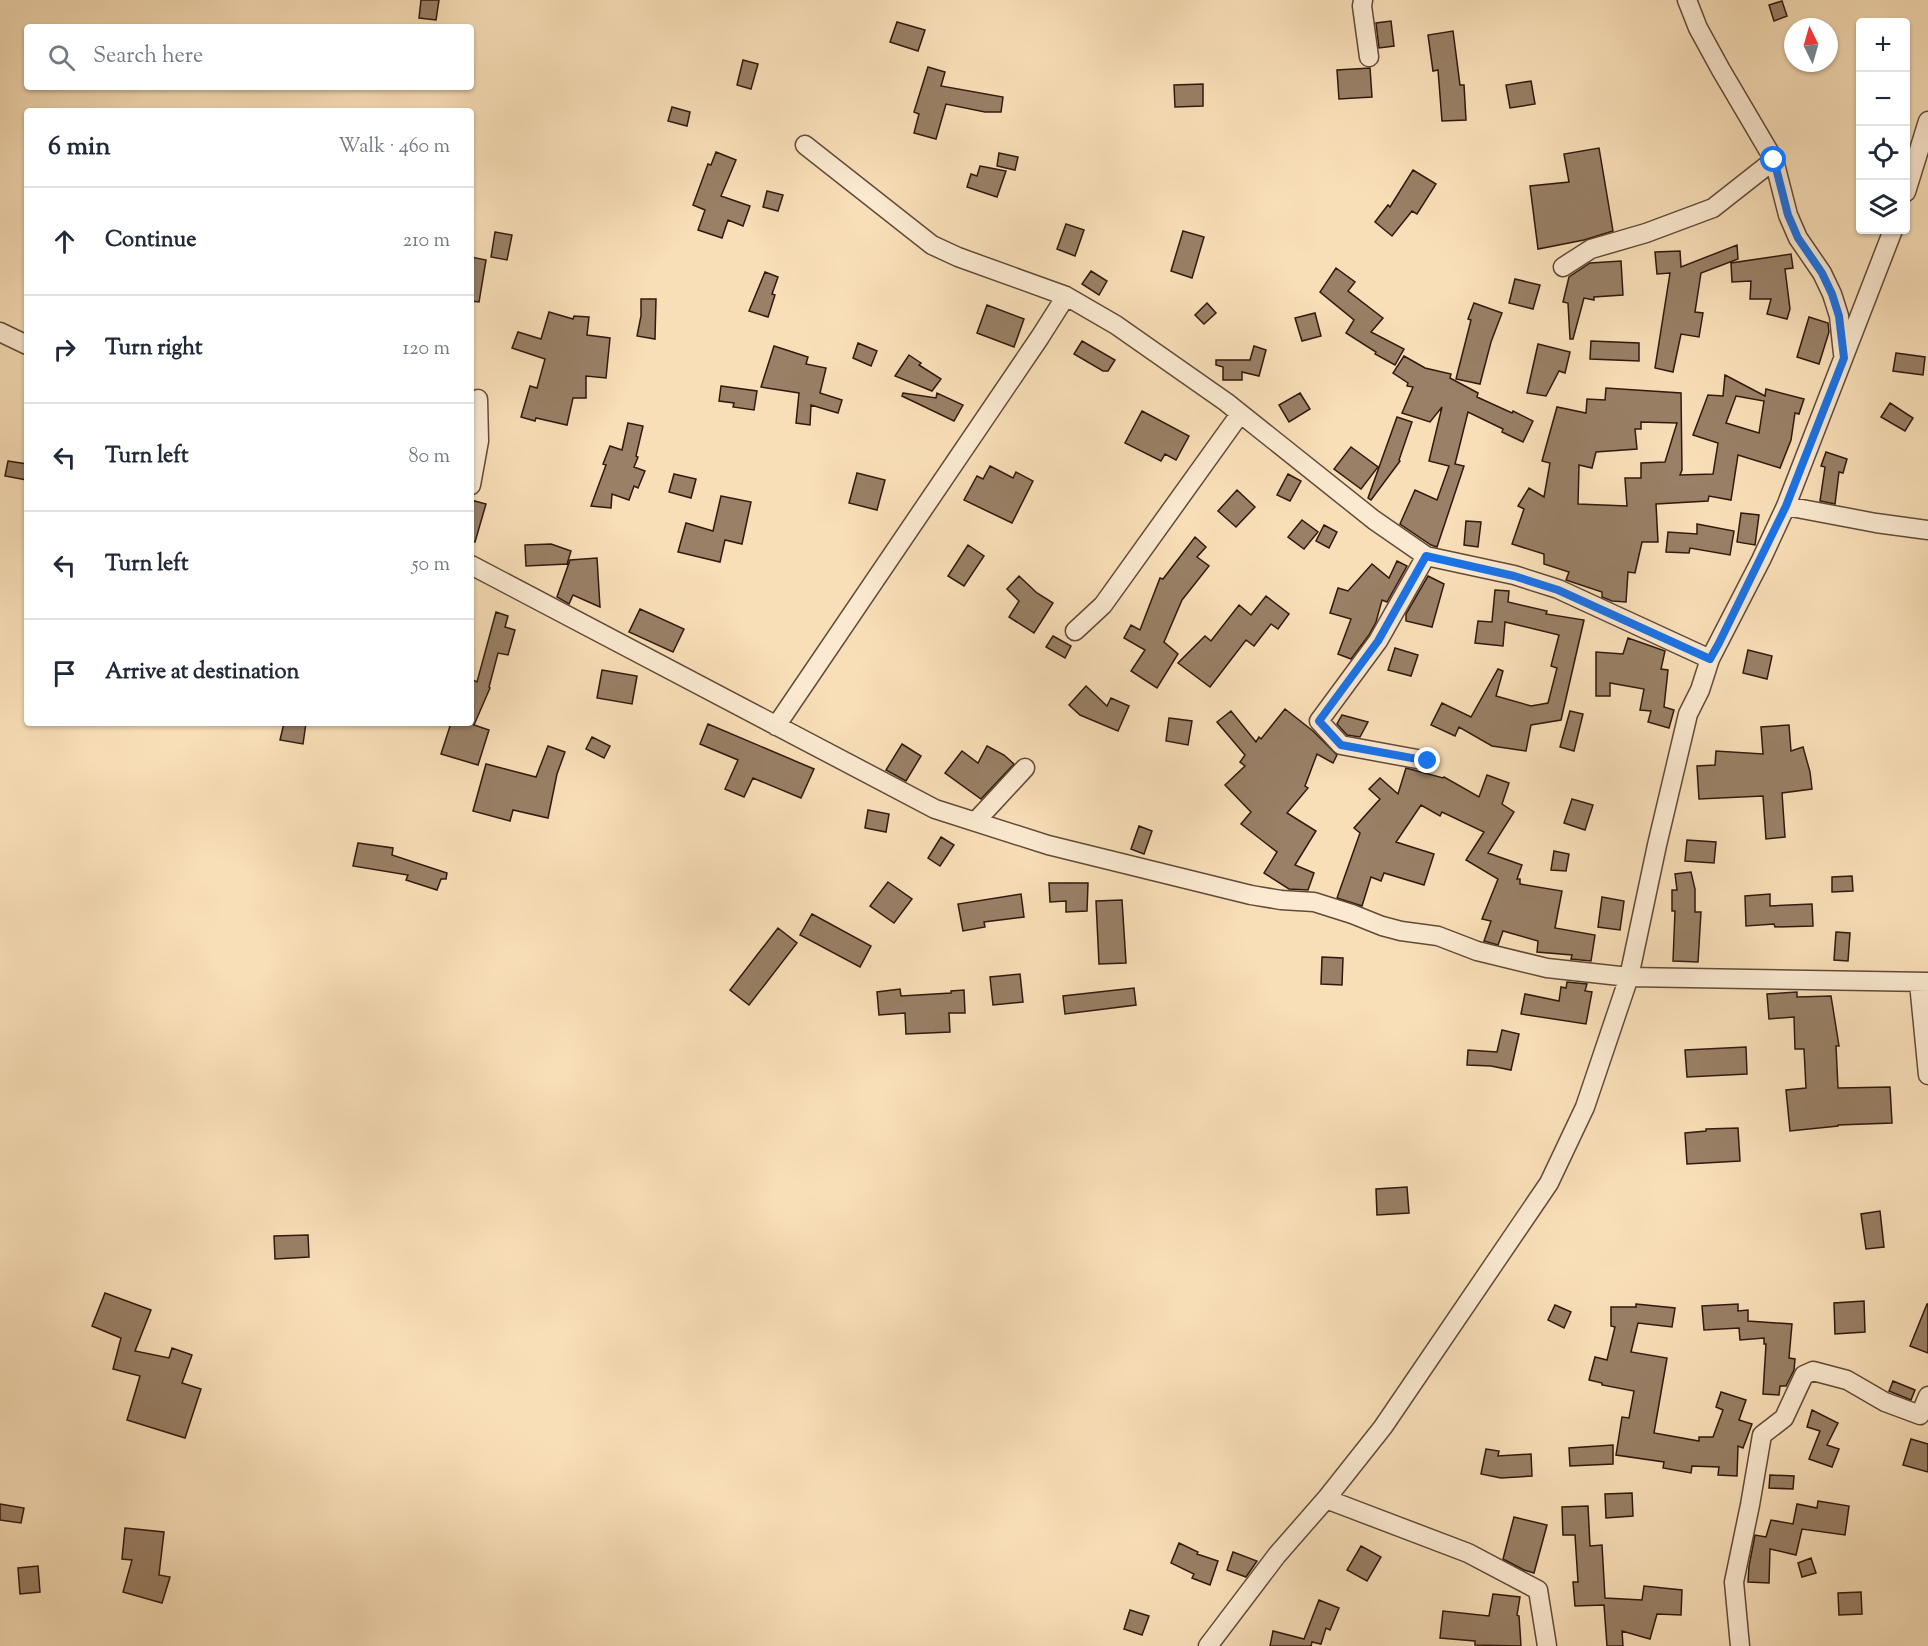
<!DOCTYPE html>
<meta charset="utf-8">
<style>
:root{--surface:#fff;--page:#f2f2f3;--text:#1f2937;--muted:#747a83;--line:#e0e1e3}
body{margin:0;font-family:"Sorts Mill Goudy",serif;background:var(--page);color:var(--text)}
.controls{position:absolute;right:18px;top:18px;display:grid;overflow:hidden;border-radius:6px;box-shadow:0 2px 4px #0004}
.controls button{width:54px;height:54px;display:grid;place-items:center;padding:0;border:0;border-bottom:2px solid var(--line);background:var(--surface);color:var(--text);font:30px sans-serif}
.compass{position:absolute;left:1784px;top:18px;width:54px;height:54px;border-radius:50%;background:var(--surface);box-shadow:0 2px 4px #0004;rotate:355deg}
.stop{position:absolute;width:18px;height:18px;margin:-14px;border:4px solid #1a73e8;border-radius:50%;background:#fff}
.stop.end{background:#1a73e8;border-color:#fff;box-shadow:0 2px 6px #0008}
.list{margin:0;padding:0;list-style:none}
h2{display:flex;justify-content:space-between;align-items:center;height:78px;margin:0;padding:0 24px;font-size:26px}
h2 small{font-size:20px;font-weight:400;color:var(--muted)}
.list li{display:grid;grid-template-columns:39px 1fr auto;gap:18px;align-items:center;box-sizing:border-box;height:108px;padding:0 24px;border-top:2px solid var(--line)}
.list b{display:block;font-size:22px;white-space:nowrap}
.list em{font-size:20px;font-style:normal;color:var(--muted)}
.icon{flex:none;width:33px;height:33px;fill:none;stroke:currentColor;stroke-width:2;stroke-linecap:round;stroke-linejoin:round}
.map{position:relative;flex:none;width:1928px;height:1646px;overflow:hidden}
.search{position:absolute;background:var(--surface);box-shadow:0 2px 4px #0004;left:24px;top:24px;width:450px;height:66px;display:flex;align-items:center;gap:15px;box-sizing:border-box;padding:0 21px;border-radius:6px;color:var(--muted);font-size:22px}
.panel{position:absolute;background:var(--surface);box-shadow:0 2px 4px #0004;left:24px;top:108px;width:450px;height:618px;border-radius:6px}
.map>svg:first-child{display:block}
</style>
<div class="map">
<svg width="1928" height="1646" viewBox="0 0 1928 1646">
<rect width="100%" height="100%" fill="#f9dfb8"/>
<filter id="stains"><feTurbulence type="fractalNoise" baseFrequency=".00333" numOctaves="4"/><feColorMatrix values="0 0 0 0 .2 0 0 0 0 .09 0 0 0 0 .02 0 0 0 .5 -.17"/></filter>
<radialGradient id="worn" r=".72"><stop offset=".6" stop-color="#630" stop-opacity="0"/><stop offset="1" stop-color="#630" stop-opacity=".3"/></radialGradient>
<path fill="#998066" stroke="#30190e" stroke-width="1.5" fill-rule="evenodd" d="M421 0H439L436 20 419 18Z
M1782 1 1787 16 1774 21 1769 5Z
M1391 21 1394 46 1379 48 1376 23Z
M897 22 925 30 918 51 890 42Z
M1453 31 1460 85H1464L1466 120 1442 121 1438 70 1433 71 1428 35Z
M743 60 758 64 751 89 737 85Z
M928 67 945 72 941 86 1003 97 1001 112H985L946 104 936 139 914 133 919 114 914 112Z
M1370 68 1372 97 1339 99 1337 70Z
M1531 81 1535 104 1510 108 1506 85Z
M1203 84V106L1175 107 1174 85Z
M672 107 690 112 687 126 668 121Z
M1599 148 1613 231 1584 240 1538 249 1530 186 1569 182 1564 154Z
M716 152 736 160 721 196 750 206 743 226 728 220 722 238 698 230 705 210 693 205 708 164 711 165Z
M999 153 1018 157 1015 170 997 166Z
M980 166 1006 171 997 197 967 187 971 174 977 176Z
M1413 170 1436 184 1417 214 1412 211 1392 236 1375 222 1388 205 1390 207Z
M767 191 783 195 778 211 763 207Z
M1066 224 1084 230 1075 256 1057 249Z
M1183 231 1204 237 1192 278 1171 271Z
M495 232 512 235 507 260 491 257Z
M1737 245 1738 259 1701 273 1695 312 1703 313 1699 337 1681 334 1673 372 1655 368 1670 273 1657 274 1655 252 1680 251 1681 267Z
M1791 254 1793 268 1785 269 1790 309 1787 319 1767 314 1771 299H1750L1751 281 1732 282 1731 263Z
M471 257 486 260 479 302 471 301Z
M1621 261 1623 295 1594 297V300L1584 298 1573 339H1570L1568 303 1563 302 1569 277 1590 263Z
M1336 268 1355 282 1348 291 1383 318 1371 332 1404 349 1395 365 1375 354 1376 352 1346 333 1354 320 1320 292Z
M1091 271 1107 281 1099 295 1082 284Z
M765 272 778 277 772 294 775 295 768 317 749 311Z
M1515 279 1540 285 1533 309 1509 303Z
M641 299H656L655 339 637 336 641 316Z
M1207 303 1216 313 1204 324 1195 315Z
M1474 303 1502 313 1491 342 1480 384 1456 379 1471 320 1468 319Z
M987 305 1024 319 1014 347 977 333Z
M549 312 573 319 574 316 589 317 587 335 610 338 606 378 586 376V398H573L567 425 536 418 535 421 521 417 530 386 537 388 545 359 512 348 518 332 541 339Z
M1315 313 1321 336 1302 341 1295 318Z
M1809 317 1828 323 1829 332 1819 364 1797 357Z
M1082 341 1115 360 1108 371H1103L1074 354Z
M1591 341 1639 343V361L1590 359Z
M858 343 877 351 871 366 853 358Z
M1538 344 1570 352 1565 373 1559 371 1546 396 1527 393Z
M774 346 808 357 806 364 826 368 820 393 842 400 838 413 811 405 810 425 796 423 799 393 761 387Z
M1254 346 1266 350 1259 376 1242 372V380H1223V367L1216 365V360H1250Z
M1896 353 1925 357 1923 375 1893 371Z
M909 355 921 363 919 365 941 379 932 391 895 376Z
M1404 356 1425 368 1451 374 1450 378 1478 393 1477 397 1512 413 1513 411 1533 421 1523 442 1502 432 1503 429 1468 412 1455 464 1464 466 1437 547 1431 545 1400 524 1415 490 1437 500 1449 466 1429 461 1442 407 1430 422 1402 413 1413 387 1407 386 1408 383 1393 373Z
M1725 375 1765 396 1766 389 1804 399 1799 414 1795 413 1791 440 1780 468 1738 455 1731 500 1709 496 1708 501 1656 504 1658 542H1642L1635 573 1628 572 1626 602 1612 601 1602 597V592L1566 580 1569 572 1544 564V554L1512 544 1524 509 1518 506 1529 488 1544 497 1550 463 1542 461 1557 407 1586 413 1587 399 1605 400 1606 388 1681 393 1682 470 1680 475 1713 474 1718 443 1693 435 1708 395 1723 396ZM1736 396 1764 401 1759 433 1726 423ZM1641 422 1677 423 1665 462 1641 463V478H1625L1627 506 1578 504 1579 465 1592 468 1596 452 1637 449 1635 429H1641Z
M721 386 757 391 754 410 733 407 734 403 719 401Z
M903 393 936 398 937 393 963 405 954 421 902 396Z
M1300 393 1310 409 1289 422 1279 405Z
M1890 403 1913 418 1905 431 1881 417Z
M1142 411 1189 436 1176 460 1165 454 1161 461 1125 443Z
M1397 417 1412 422 1399 460 1400 461 1371 500 1368 498Z
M628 423 643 426 636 456 638 457 634 467 645 471 638 488 634 486 629 500 612 494 611 508 591 506 606 465 603 464 610 446 622 450Z
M1351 447 1378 467 1361 489 1334 469Z
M1826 452 1847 459 1843 473 1839 472 1835 504 1820 501 1825 467 1821 466Z
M8 461 27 464V480L5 476Z
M990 466 1013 478 1016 472 1033 481 1012 523 964 500 977 476 983 479Z
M857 473 885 480 877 510 849 503Z
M674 474 696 479 691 498 669 492Z
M1288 474 1301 481 1290 501 1277 495Z
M1237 490 1255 507 1236 527 1218 511Z
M721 496 751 502 742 544 725 540 720 562 678 552 686 523 713 531Z
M471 500 486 504 475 542H471Z
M1741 513 1759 515 1755 545 1737 542Z
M1302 520 1318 532 1304 549 1288 537Z
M1466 521 1481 522 1478 547 1464 545Z
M1697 524 1734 531 1730 555 1690 548 1689 553 1666 552 1668 532 1697 534Z
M1324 525 1337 532 1329 548 1316 541Z
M1195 537 1206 547 1197 557 1209 566 1182 600 1164 642 1178 654 1157 688 1131 671 1145 650 1124 638 1131 625 1140 630 1160 578 1163 579Z
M551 544 571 551 567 564 526 566 525 545Z
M968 545 984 556 964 586 948 576Z
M597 558 600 607 573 595 569 604 557 597 570 560Z
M1397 561 1407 566 1387 602 1382 600 1376 622 1369 635 1351 659 1338 654 1351 619 1330 613 1338 588 1348 591 1372 564 1389 578Z
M1019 576 1037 593 1053 603 1034 633 1009 617 1019 601 1007 589Z
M1428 576 1444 584 1432 627 1406 621V614Z
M1495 590 1509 591 1508 602 1547 611 1546 614 1584 620 1561 720 1531 725 1526 751 1492 746 1459 727 1455 736 1431 725 1442 703 1471 717 1498 669 1503 671 1496 696 1531 706 1548 703 1557 668 1551 666 1559 635 1505 622 1503 646 1475 643 1478 621 1492 622Z
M1266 596 1289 614 1278 629 1271 624 1254 646 1246 640 1210 687 1178 663 1205 636 1211 641 1239 605 1251 615Z
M640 609 684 629 673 652 629 632Z
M496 612 508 616 505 627 515 630 508 655 498 653 489 687 490 688 474 725 489 730 478 765 441 754 451 723 471 724V679L477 682Z
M1053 636 1071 646 1065 658 1046 647Z
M1628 638 1665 651 1661 669 1668 670 1664 707 1674 710 1669 728 1648 722 1651 711 1640 710 1644 689 1610 683V696H1596V652L1623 654Z
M1395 648 1418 655 1411 676 1388 670Z
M1748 650 1772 656 1767 679 1743 673Z
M602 670 637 676 632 704 597 698Z
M1086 686 1107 706 1111 698 1129 706 1118 731 1080 715 1069 705Z
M1285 709 1313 731 1337 755 1333 763 1317 754 1305 786 1308 788 1287 813 1316 831 1295 865 1314 873 1308 890 1289 889 1264 873 1277 852 1241 824 1251 812 1225 785 1245 766 1240 762 1245 755 1217 722 1231 711 1256 742 1259 737 1261 739Z
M1570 711 1583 714 1574 751 1560 747Z
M1342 715 1368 722 1360 737 1347 735 1337 724Z
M1169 718 1192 721 1188 745 1166 741Z
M284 723H306L303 744 280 740Z
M708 724 814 769 801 798 753 778 744 797 725 789 738 760 700 744Z
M1789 725 1791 751 1803 747 1810 772 1812 789 1782 793 1785 837 1766 839 1763 796 1699 799 1697 766 1715 765 1716 751 1763 754 1761 727Z
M592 737 610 746 604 758 586 749Z
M902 744 921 756 906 781 886 770Z
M548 746 565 752 557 774 548 818 513 810 510 821 473 811 486 764 536 777Z
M987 746 1004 755 1014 764 981 799 945 773 962 751 978 763Z
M1406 768 1443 778 1444 777 1479 797 1487 775 1509 783 1502 804 1514 812 1488 853 1522 865 1517 879H1520V884L1562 891 1555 928 1595 935 1591 961 1571 959 1572 955 1537 952 1538 941 1503 931 1498 945 1484 941 1491 921 1482 919 1498 879 1466 860 1484 832 1442 812 1440 816 1421 805 1396 842 1434 854 1424 885 1384 873 1381 881 1371 877 1362 906 1337 898 1360 833 1354 828 1380 799 1369 789 1380 778 1398 794Z
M1572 799 1593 805 1585 830 1564 823Z
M868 810 889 814 886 832 865 828Z
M1139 826 1152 831 1144 854 1131 849Z
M941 837 954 845 940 866 928 858Z
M1687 840 1716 842 1714 863 1685 861Z
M358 843 393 848 392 855 447 873 446 879H441L437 890 406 880 408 875 353 866Z
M1554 851 1569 854 1566 871 1551 870Z
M1691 872 1695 889V912H1701L1698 962 1673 961 1675 911H1672V890H1677L1675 874Z
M1852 876 1853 891 1832 892V877Z
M888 882 912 899 894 923 870 906Z
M1049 883H1088L1087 911 1066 912V901L1050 902Z
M1021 894 1024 917 984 922 985 927 963 931 958 904Z
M1770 894V906L1812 904 1813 926 1775 927 1774 924 1746 926 1745 896Z
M1602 897 1624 901 1620 930 1598 927Z
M1122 900 1126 963 1099 964 1096 901Z
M812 914 871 946 860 967 800 935Z
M778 928 797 943 749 1005 730 990Z
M1836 932 1850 933 1848 961 1834 960Z
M1322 957 1343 958 1342 985 1321 984Z
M1020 974 1023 1002 993 1005 990 977Z
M1567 982 1587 984 1585 991 1592 992 1586 1024 1521 1014 1525 994 1559 1001 1561 987 1566 988Z
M1134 988 1136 1005 1065 1014 1063 996Z
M900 989 901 996 951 993V991L964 990 965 1013H949L950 1032 906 1034 905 1013 879 1015 877 992Z
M1797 992V997L1831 996 1839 1046H1836L1838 1088 1890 1087 1892 1123 1838 1125V1126L1790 1131 1786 1090 1806 1088 1804 1049H1795L1794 1017 1769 1019 1767 994Z
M1502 1030 1519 1034 1511 1070 1491 1066 1467 1065 1468 1050 1497 1052Z
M1746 1047 1747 1074 1687 1077 1685 1050Z
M1738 1128 1740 1161 1687 1164 1685 1133 1706 1131V1129Z
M1407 1187 1409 1213 1377 1215 1376 1189Z
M1880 1211 1884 1247 1866 1249 1861 1214Z
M308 1235 309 1257 275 1259 274 1236Z
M105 1293 151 1310 135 1351 169 1358 172 1348 192 1355 182 1383 201 1389 185 1438 127 1420 140 1376 113 1369 121 1338 92 1326Z
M1864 1301 1865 1332 1835 1334 1834 1303Z
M1636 1304 1675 1308 1672 1327 1638 1323 1631 1352 1667 1358 1654 1433 1699 1441V1437H1713L1723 1410 1716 1407 1721 1392 1746 1400 1739 1420 1752 1424 1743 1448 1738 1446 1737 1476 1718 1475 1719 1467 1692 1466 1691 1473 1663 1468 1664 1462 1616 1455 1622 1417 1629 1418 1634 1391 1602 1385V1383L1589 1380 1595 1357 1607 1360 1615 1327 1611 1326V1307H1636Z
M1738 1304V1311L1748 1310V1321L1792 1324 1789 1358 1795 1359 1794 1370 1786 1386H1780L1779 1395 1763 1394 1766 1344H1764V1338L1740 1340 1739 1328 1704 1330 1702 1306Z
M1927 1304H1928V1353L1910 1346Z
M1555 1305 1571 1312 1564 1328 1548 1320Z
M1893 1381 1915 1390 1911 1400 1889 1391Z
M1812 1410 1838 1423 1827 1445 1839 1449 1832 1467 1809 1459 1820 1431 1807 1427Z
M1911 1439 1928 1444V1472L1903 1465Z
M1613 1445V1464L1570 1466 1569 1448Z
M1486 1449 1499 1451 1498 1456 1531 1454 1532 1476 1501 1478 1481 1474Z
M1770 1475 1794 1476 1793 1489 1769 1488Z
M1632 1493 1633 1516 1606 1518 1605 1494Z
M1818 1501 1849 1506 1845 1535 1802 1529 1796 1555 1770 1549 1769 1583 1748 1582 1749 1566 1755 1535 1766 1537 1771 1520 1793 1524 1797 1504 1817 1508Z
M0 1504 24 1508 21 1523 0 1520Z
M1588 1506 1590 1546 1602 1545 1605 1598 1642 1600 1644 1586 1682 1590 1681 1615 1657 1614 1650 1639 1622 1631 1623 1646H1607L1604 1605 1575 1606 1573 1582H1578L1575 1535H1563L1562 1507Z
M1514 1517 1547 1525 1534 1573 1524 1570 1503 1559Z
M125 1528 164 1532 159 1575 170 1577 162 1603 123 1592 132 1560 122 1559Z
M1179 1543 1198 1552 1197 1554 1218 1561 1210 1585 1192 1578 1194 1574 1171 1563Z
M1361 1546 1381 1557 1367 1581 1347 1570Z
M1233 1552 1257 1561 1246 1577 1227 1570Z
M1811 1558 1816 1573 1802 1577 1798 1563Z
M38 1566 40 1592 20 1594 18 1568Z
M1861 1592 1862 1614 1839 1615 1838 1593Z
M1493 1594 1520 1597 1517 1615 1519 1616 1521 1646 1475 1645V1641L1440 1638 1443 1611 1489 1616Z
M1319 1600 1339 1608 1330 1630 1326 1628 1321 1644 1312 1642 1311 1646H1270L1273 1631 1304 1639Z
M1130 1610 1149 1616 1142 1635 1124 1629Z"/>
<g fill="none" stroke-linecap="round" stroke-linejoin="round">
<defs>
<path id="minor" d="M1363 0 1362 6 1369 57
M1687 0 1698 28 1721 70 1774 160 1788 215 1798 238 1822 273 1832 294 1839 316 1843 354
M805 145 932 245 958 257 1066 296 1116 325 1226 402 1374 520 1426 556 1514 575 1558 589 1710 659
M1906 192 1928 121
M1563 267 1591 249 1646 233 1713 208 1774 160
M0 332 27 345
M471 485 479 441 478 399
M1786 506 1876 523 1928 530
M1426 556 1378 641 1319 721 1341 745 1428 761
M471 565 935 809 1048 845 1251 895 1281 900 1314 902 1352 914 1382 926 1401 931 1438 936 1477 951 1547 968 1629 977 1928 982
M1075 631 1103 605 1240 414
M776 726 1040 337 1066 296
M976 821 1025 768
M1919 983 1928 1075
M1326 1499 1468 1553 1538 1590 1547 1646
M1208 1646 1277 1555 1326 1499 1383 1427 1549 1183 1585 1107 1629 977 1657 845 1688 714 1700 690 1710 659 1761 560 1786 506 1893 230
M1740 1646 1734 1582 1750 1505 1762 1435 1784 1418 1804 1375 1813 1371 1847 1380 1885 1402 1920 1415 1928 1396"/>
</defs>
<use href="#minor" stroke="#624a38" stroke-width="21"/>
<use href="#minor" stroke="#fbead1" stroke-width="18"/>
</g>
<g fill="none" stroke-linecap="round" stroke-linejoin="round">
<path stroke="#1a73e8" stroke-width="8" d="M1428 761 1341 745 1319 721 1378 641 1426 556 1514 576 1558 590 1710 659 1719 643 1786 506 1844 358 1839 316 1832 294 1822 273 1798 238 1788 215 1774 160"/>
</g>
<rect width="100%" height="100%" filter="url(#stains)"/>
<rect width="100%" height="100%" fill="url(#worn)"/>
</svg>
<div class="controls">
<button>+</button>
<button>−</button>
<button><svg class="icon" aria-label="locate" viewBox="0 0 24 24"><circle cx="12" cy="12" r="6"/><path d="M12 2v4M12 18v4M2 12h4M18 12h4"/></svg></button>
<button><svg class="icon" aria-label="layers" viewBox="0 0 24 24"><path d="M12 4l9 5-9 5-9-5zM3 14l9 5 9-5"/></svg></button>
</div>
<svg class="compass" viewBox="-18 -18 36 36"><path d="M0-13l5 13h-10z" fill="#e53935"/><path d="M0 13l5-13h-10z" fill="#747a83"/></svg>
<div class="stop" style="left:1774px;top:160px"></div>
<div class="stop end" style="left:1428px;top:761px"></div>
<div class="search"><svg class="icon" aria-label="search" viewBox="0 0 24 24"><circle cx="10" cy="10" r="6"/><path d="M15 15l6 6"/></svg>Search here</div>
<section class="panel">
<h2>6 min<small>Walk · 460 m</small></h2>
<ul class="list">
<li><svg class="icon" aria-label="ahead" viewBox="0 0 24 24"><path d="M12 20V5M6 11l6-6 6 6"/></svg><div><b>Continue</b></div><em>210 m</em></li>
<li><svg class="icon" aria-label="right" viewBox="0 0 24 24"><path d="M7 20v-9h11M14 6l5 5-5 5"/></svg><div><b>Turn right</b></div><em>120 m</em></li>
<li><svg class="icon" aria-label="left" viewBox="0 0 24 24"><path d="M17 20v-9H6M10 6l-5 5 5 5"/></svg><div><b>Turn left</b></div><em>80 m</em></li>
<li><svg class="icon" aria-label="left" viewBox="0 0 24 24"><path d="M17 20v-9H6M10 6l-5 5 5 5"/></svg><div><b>Turn left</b></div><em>50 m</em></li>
<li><svg class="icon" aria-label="arrive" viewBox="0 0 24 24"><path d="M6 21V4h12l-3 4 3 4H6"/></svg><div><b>Arrive at destination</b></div></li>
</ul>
</section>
</div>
